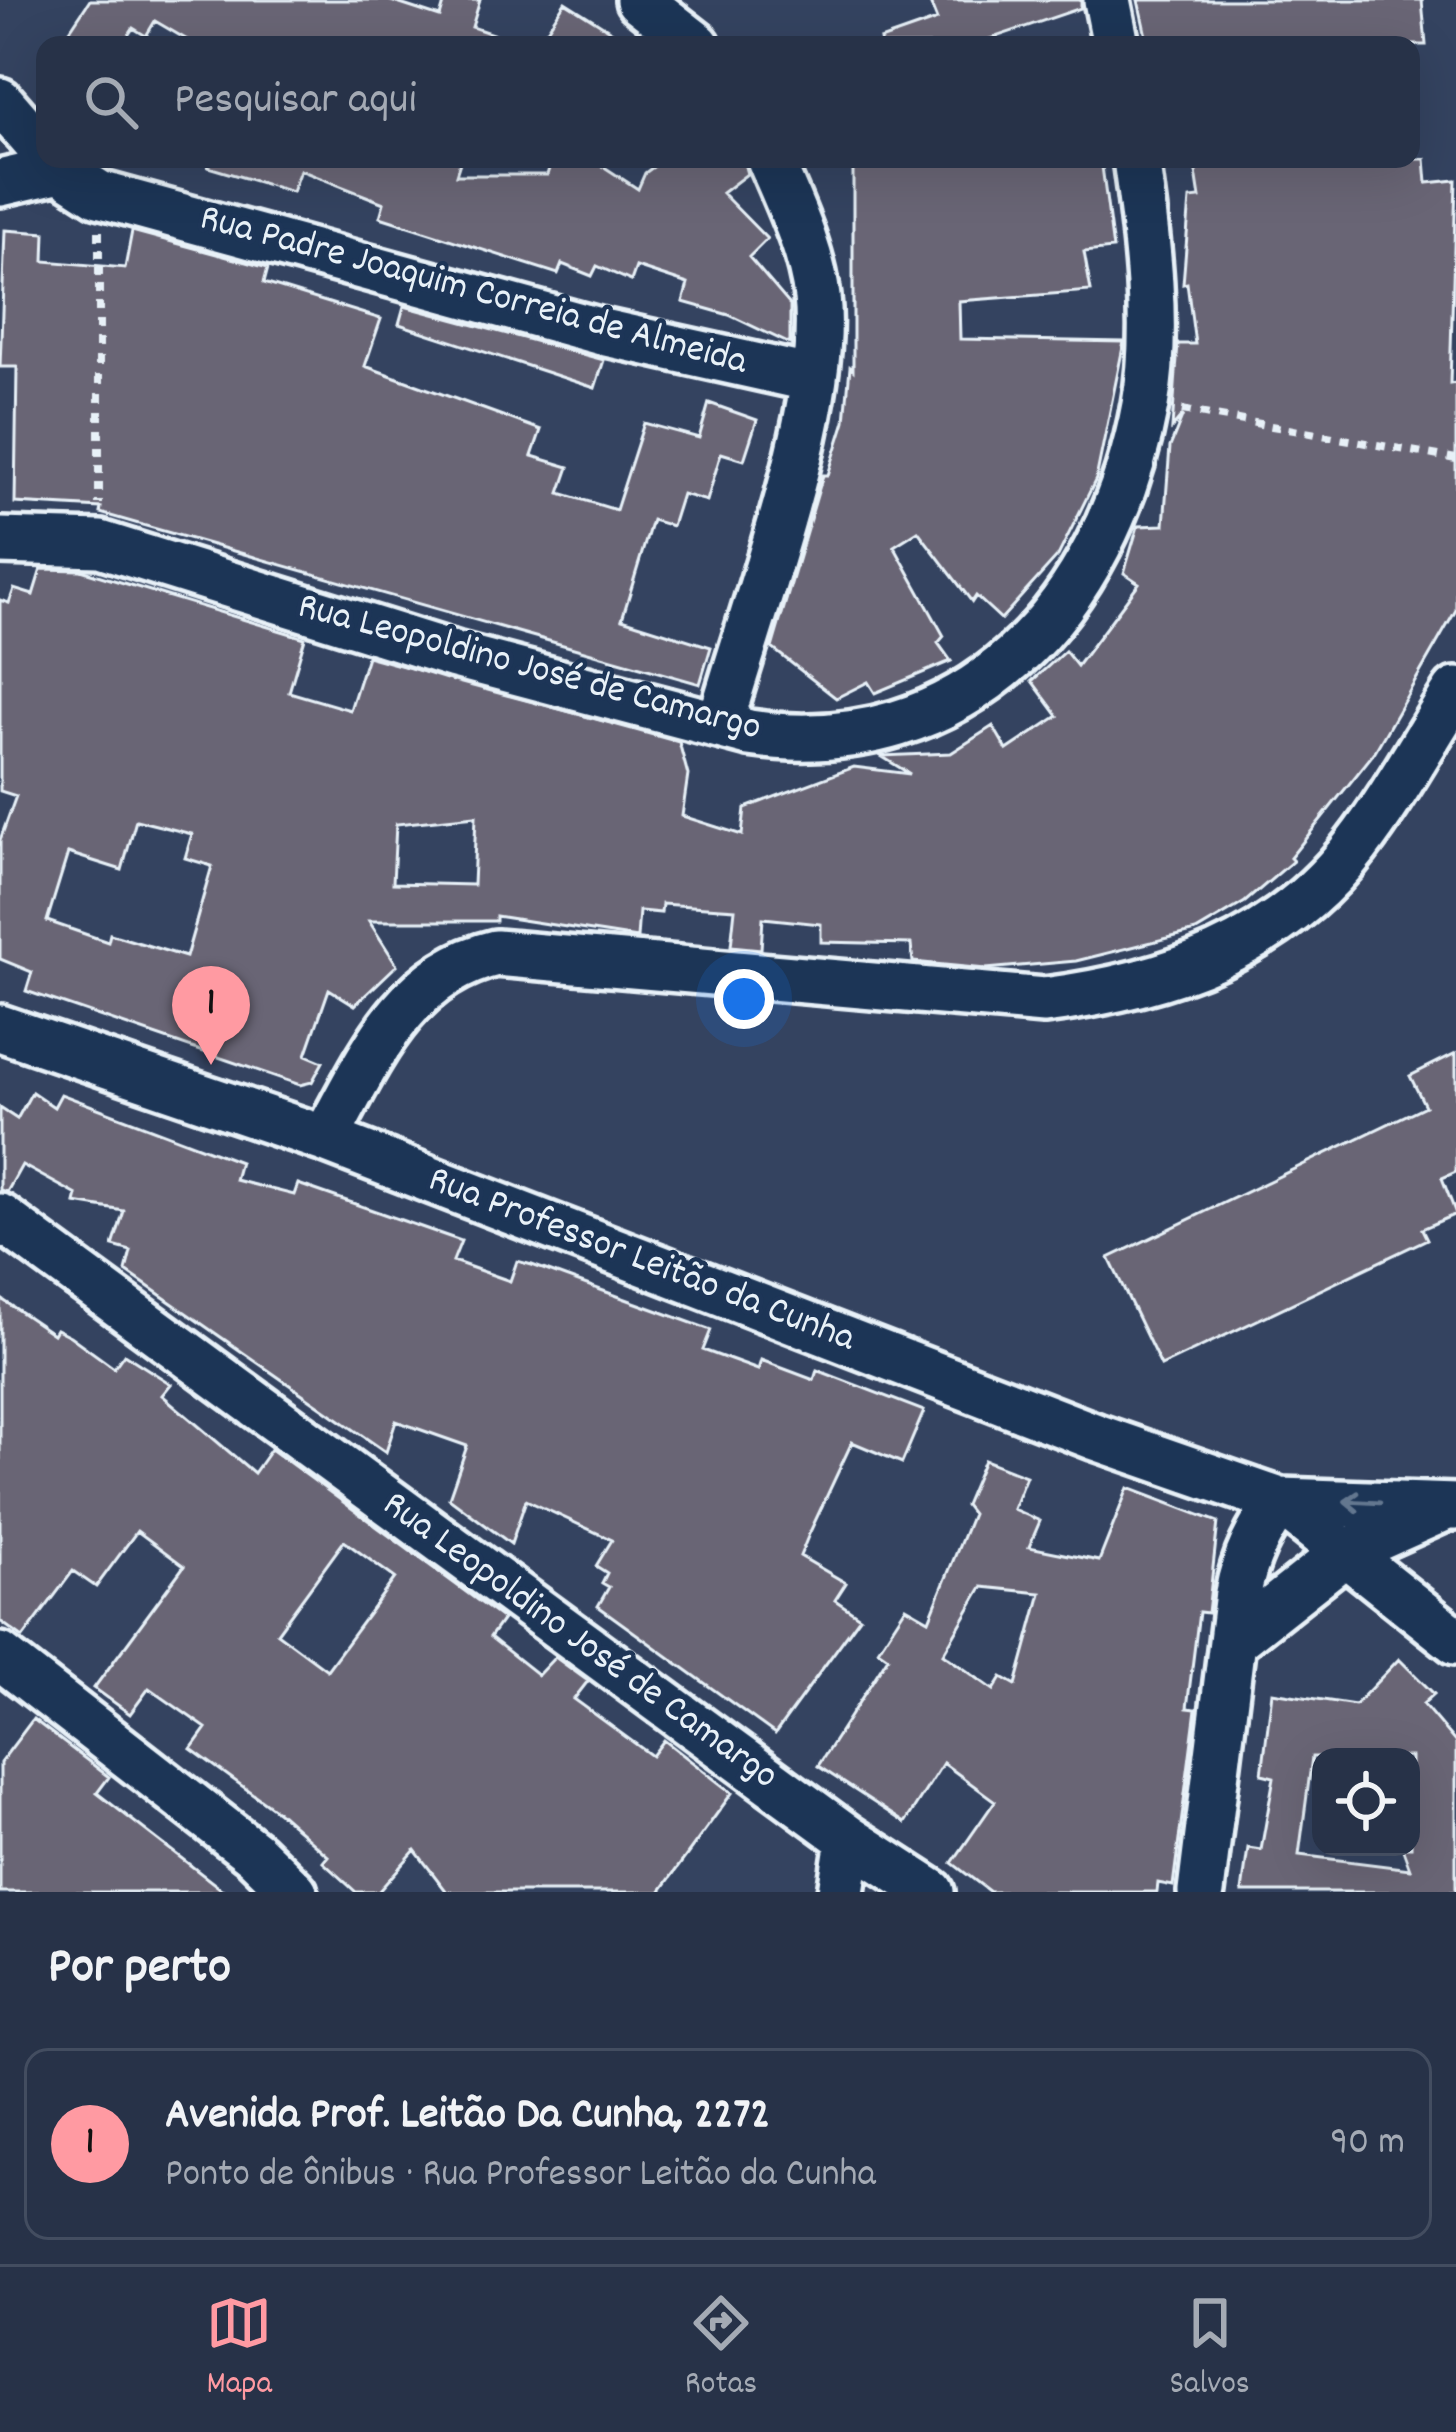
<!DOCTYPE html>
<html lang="pt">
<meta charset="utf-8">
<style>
:root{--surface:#273248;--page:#2f3a4f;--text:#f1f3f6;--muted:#a4aab4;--line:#434d60;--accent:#ff9aa2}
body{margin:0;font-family:Dekko,sans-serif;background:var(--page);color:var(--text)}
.controls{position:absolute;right:36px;bottom:36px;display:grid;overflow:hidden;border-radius:24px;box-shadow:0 12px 48px #0002}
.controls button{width:108px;height:108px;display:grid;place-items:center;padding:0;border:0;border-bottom:3px solid var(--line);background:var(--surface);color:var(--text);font:60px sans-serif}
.you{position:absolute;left:744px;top:999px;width:42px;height:42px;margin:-30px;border:9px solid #fff;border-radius:50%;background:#1a73e8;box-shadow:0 0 0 18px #1a73e833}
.badge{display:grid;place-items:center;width:78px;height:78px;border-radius:50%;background:var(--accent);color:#111;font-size:39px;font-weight:700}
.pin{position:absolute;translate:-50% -99px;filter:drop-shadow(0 3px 6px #0008)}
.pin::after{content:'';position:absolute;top:63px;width:42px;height:36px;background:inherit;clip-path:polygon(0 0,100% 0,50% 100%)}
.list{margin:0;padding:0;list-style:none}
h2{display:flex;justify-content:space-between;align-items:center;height:156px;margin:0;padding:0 48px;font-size:51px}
h2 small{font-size:39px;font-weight:400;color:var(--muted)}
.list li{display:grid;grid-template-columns:78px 1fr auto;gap:36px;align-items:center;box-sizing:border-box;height:192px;margin:0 24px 24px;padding:0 24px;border:3px solid var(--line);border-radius:24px}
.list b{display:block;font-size:45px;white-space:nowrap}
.list p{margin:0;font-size:39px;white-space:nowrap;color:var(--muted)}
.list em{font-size:39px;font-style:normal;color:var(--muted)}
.icon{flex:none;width:66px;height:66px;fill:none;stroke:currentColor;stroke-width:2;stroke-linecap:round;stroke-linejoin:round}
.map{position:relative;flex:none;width:1456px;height:1892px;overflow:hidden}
.search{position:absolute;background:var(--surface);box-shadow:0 12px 48px #0002;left:36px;right:36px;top:36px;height:132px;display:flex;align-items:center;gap:30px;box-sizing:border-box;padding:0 42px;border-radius:24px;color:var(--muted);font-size:45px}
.sheet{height:372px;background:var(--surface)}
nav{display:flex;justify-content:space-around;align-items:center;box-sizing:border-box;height:168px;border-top:3px solid var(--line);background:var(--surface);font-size:33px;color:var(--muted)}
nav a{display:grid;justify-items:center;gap:6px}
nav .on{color:var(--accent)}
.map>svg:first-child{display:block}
</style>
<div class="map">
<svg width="1456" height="1892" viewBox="0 0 1456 1892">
<rect width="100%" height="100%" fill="#344360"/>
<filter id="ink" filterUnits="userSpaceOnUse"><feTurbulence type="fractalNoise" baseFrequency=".00833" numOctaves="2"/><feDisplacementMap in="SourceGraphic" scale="24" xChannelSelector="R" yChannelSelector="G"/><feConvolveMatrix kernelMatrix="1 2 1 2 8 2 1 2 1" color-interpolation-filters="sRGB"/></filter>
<g filter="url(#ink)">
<path fill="#696575" stroke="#e8f1f8" stroke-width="3" fill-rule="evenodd" d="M90 0H388L440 17 445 0H480L472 27 507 39 506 45H196L155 21 146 36 133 28 122 45H60Z
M929 0H1081V8L972 45H881L880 40 937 20Z
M1138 0H1422L1426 45H1148Z
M565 2 633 45H537Z
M210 159H461L456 175H547L552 159H592L638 189 645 173 664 159H743L747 174 722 193 767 239 749 257 790 305V344L729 315 683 302 688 284 636 267 631 281 597 266 592 276 562 264 558 274 380 217 384 203 300 170 292 192 208 167Z
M853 159H1101L1113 249 1084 252 1091 291 959 301 960 339 1124 342 1096 479 1058 556 1001 619 976 596 972 602 918 531 894 546 944 636 938 643 951 661 875 693 868 682 836 698 772 648 823 475H828L845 421 850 367 853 370Z
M1194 159H1425L1427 183 1456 180 1450 384 1456 383V610L1374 753 1290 858 1293 861 1245 902 1196 931 1076 961 986 969 913 962 911 944 821 942V924L763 918 761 949 731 946 735 909 662 904 661 913 639 911 637 938 496 916V921H369L397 965 355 1005 329 989 306 1055 323 1062 312 1082 300 1085 26 991 32 972 0 959V840L16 796 0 791V600L9 603 14 589 33 595 41 569 81 570 305 638 289 692 350 710 367 656 679 742 688 775 682 816 742 835 745 808 854 767 910 774 881 756 951 753 993 726 1007 750 1058 716 1032 681 1065 651 1077 666 1139 583 1124 573 1138 526 1164 525 1170 447 1183 415 1172 428 1178 344H1195L1187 283 1183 284 1190 199 1200 198ZM476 816 473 885 393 883 396 824ZM136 820 192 834 185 858 212 866 186 957 110 934 108 942 47 921 68 853 122 870Z
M5 230 45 233 44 261 125 268 132 231 268 268 264 283 381 319 365 366 541 430 532 456 569 467 560 493 616 510 644 423 699 438 709 403 757 420 744 460 721 453 707 501 682 494 672 526 652 520 622 619 711 647 700 684 100 513 101 508 15 503 17 367H0Z
M404 306 604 360 595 388 399 324Z
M1456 1053V1172L1442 1178 1456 1214 1422 1229 1427 1239 1161 1366 1109 1258 1425 1106 1410 1076Z
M32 1092 54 1107 61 1094 240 1162 235 1180 294 1195 298 1184 461 1241 453 1261 510 1281 517 1261 532 1265 711 1330 703 1350 758 1370 761 1360 814 1380 817 1370 924 1411 902 1463 852 1442 809 1534 800 1556 846 1583 835 1600 860 1617 775 1734 598 1606 609 1587 602 1583 607 1573 596 1566 612 1540 526 1500 511 1544 449 1498 467 1446 396 1421 386 1452 126 1271 131 1251 113 1246 124 1211 75 1203 77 1195 22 1165 7 1192 0 1190V1108L17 1119Z
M0 1298 53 1334 56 1329 70 1336 114 1368 124 1354 171 1384 162 1395 254 1473 271 1449 503 1619 490 1637 538 1675 555 1657 588 1681 574 1699 652 1756 664 1740 732 1793 660 1892H447L415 1850 378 1892H356L323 1862 328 1856 278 1812 191 1749 206 1728 149 1688 130 1714 94 1688 184 1566 137 1531 96 1587 73 1571 23 1638 0 1621ZM344 1541 395 1578 327 1670 277 1633Z
M984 1460 1026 1476 1013 1509 1040 1521 1029 1547 1099 1561 1128 1488 1218 1522 1208 1613 1199 1612 1187 1708 1196 1709 1173 1886 1158 1883 1157 1892H990L952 1863 995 1801 943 1763 905 1823 818 1766 888 1657 878 1650 906 1607 929 1620 972 1514 965 1505ZM982 1587 1041 1593 1016 1685 1002 1677 994 1690 943 1654Z
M1399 1659 1434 1694 1423 1704 1456 1743V1892H1242L1248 1848 1261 1850 1274 1777 1262 1774 1272 1692 1355 1705ZM1312 1757H1411V1847H1402L1410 1869 1299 1855Z
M33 1719 109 1777 97 1793 225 1892H0V1763Z"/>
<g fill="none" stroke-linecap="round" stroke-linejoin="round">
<defs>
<path id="street" d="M639 0 697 45
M1107 0 1116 45
M0 101 45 153
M0 183 60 169 99 194 602 332 813 379
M0 541 100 544 455 655 749 733C966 765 1108 606 1145 405 1159 329 1147 236 1136 159
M720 724C751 613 830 405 817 297 811 248 789 204 770 159
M0 1028 325 1139 1096 1437 1280 1501 1456 1641
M325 1139C368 1062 402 975 496 953L1044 1001C1166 985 1278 948 1356 846 1393 798 1423 742 1456 691
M0 1217 849 1839 931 1892
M1233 1641 1346 1552 1442 1509
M0 1656 255 1854 294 1892
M841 1892 849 1839
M1201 1892 1238 1593C1245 1557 1258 1531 1280 1501L1456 1507"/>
</defs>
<use href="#street" stroke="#e8f1f8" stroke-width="54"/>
<path stroke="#e8f1f8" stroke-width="8" stroke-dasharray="9 9" stroke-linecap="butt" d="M99 231V504
M1182 410 1456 459"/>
<use href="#street" stroke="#1d3557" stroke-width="45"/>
</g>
<defs><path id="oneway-shaft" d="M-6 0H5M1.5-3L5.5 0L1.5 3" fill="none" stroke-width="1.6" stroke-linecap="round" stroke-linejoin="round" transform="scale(3)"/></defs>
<use stroke="#64778f" href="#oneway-shaft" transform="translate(1362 1502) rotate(-177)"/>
</g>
<g text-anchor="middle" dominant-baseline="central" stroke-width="9" stroke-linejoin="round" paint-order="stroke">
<g font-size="39" fill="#e8f1f8" stroke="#1d3557">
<text transform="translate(473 292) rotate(15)">Rua Padre Joaquim Correia de Almeida</text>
<text transform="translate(529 669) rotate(15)">Rua Leopoldino José de Camargo</text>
<text transform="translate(641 1261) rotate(21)">Rua Professor Leitão da Cunha</text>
<text transform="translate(579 1642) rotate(36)">Rua Leopoldino José de Camargo</text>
</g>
</g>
</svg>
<div class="controls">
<button><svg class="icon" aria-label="locate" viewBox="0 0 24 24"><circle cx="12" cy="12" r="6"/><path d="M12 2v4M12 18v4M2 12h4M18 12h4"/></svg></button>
</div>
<div class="you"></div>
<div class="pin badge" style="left:211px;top:1065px">1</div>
<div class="search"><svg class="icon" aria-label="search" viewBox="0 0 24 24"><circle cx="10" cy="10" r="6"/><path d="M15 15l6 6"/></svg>Pesquisar aqui</div>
</div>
<section class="sheet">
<h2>Por perto<small></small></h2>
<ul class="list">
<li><span class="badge">1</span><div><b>Avenida Prof. Leitão Da Cunha, 2272</b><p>Ponto de ônibus · Rua Professor Leitão da Cunha</p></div><em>90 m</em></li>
</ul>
</section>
<nav>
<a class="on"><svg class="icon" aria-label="map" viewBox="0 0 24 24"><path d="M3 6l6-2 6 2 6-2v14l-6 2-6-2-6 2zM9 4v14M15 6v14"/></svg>Mapa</a>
<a><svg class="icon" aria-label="directions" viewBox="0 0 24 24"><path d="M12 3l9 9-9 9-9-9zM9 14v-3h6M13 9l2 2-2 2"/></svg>Rotas</a>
<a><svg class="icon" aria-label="saved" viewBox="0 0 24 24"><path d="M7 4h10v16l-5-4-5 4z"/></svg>Salvos</a>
</nav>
